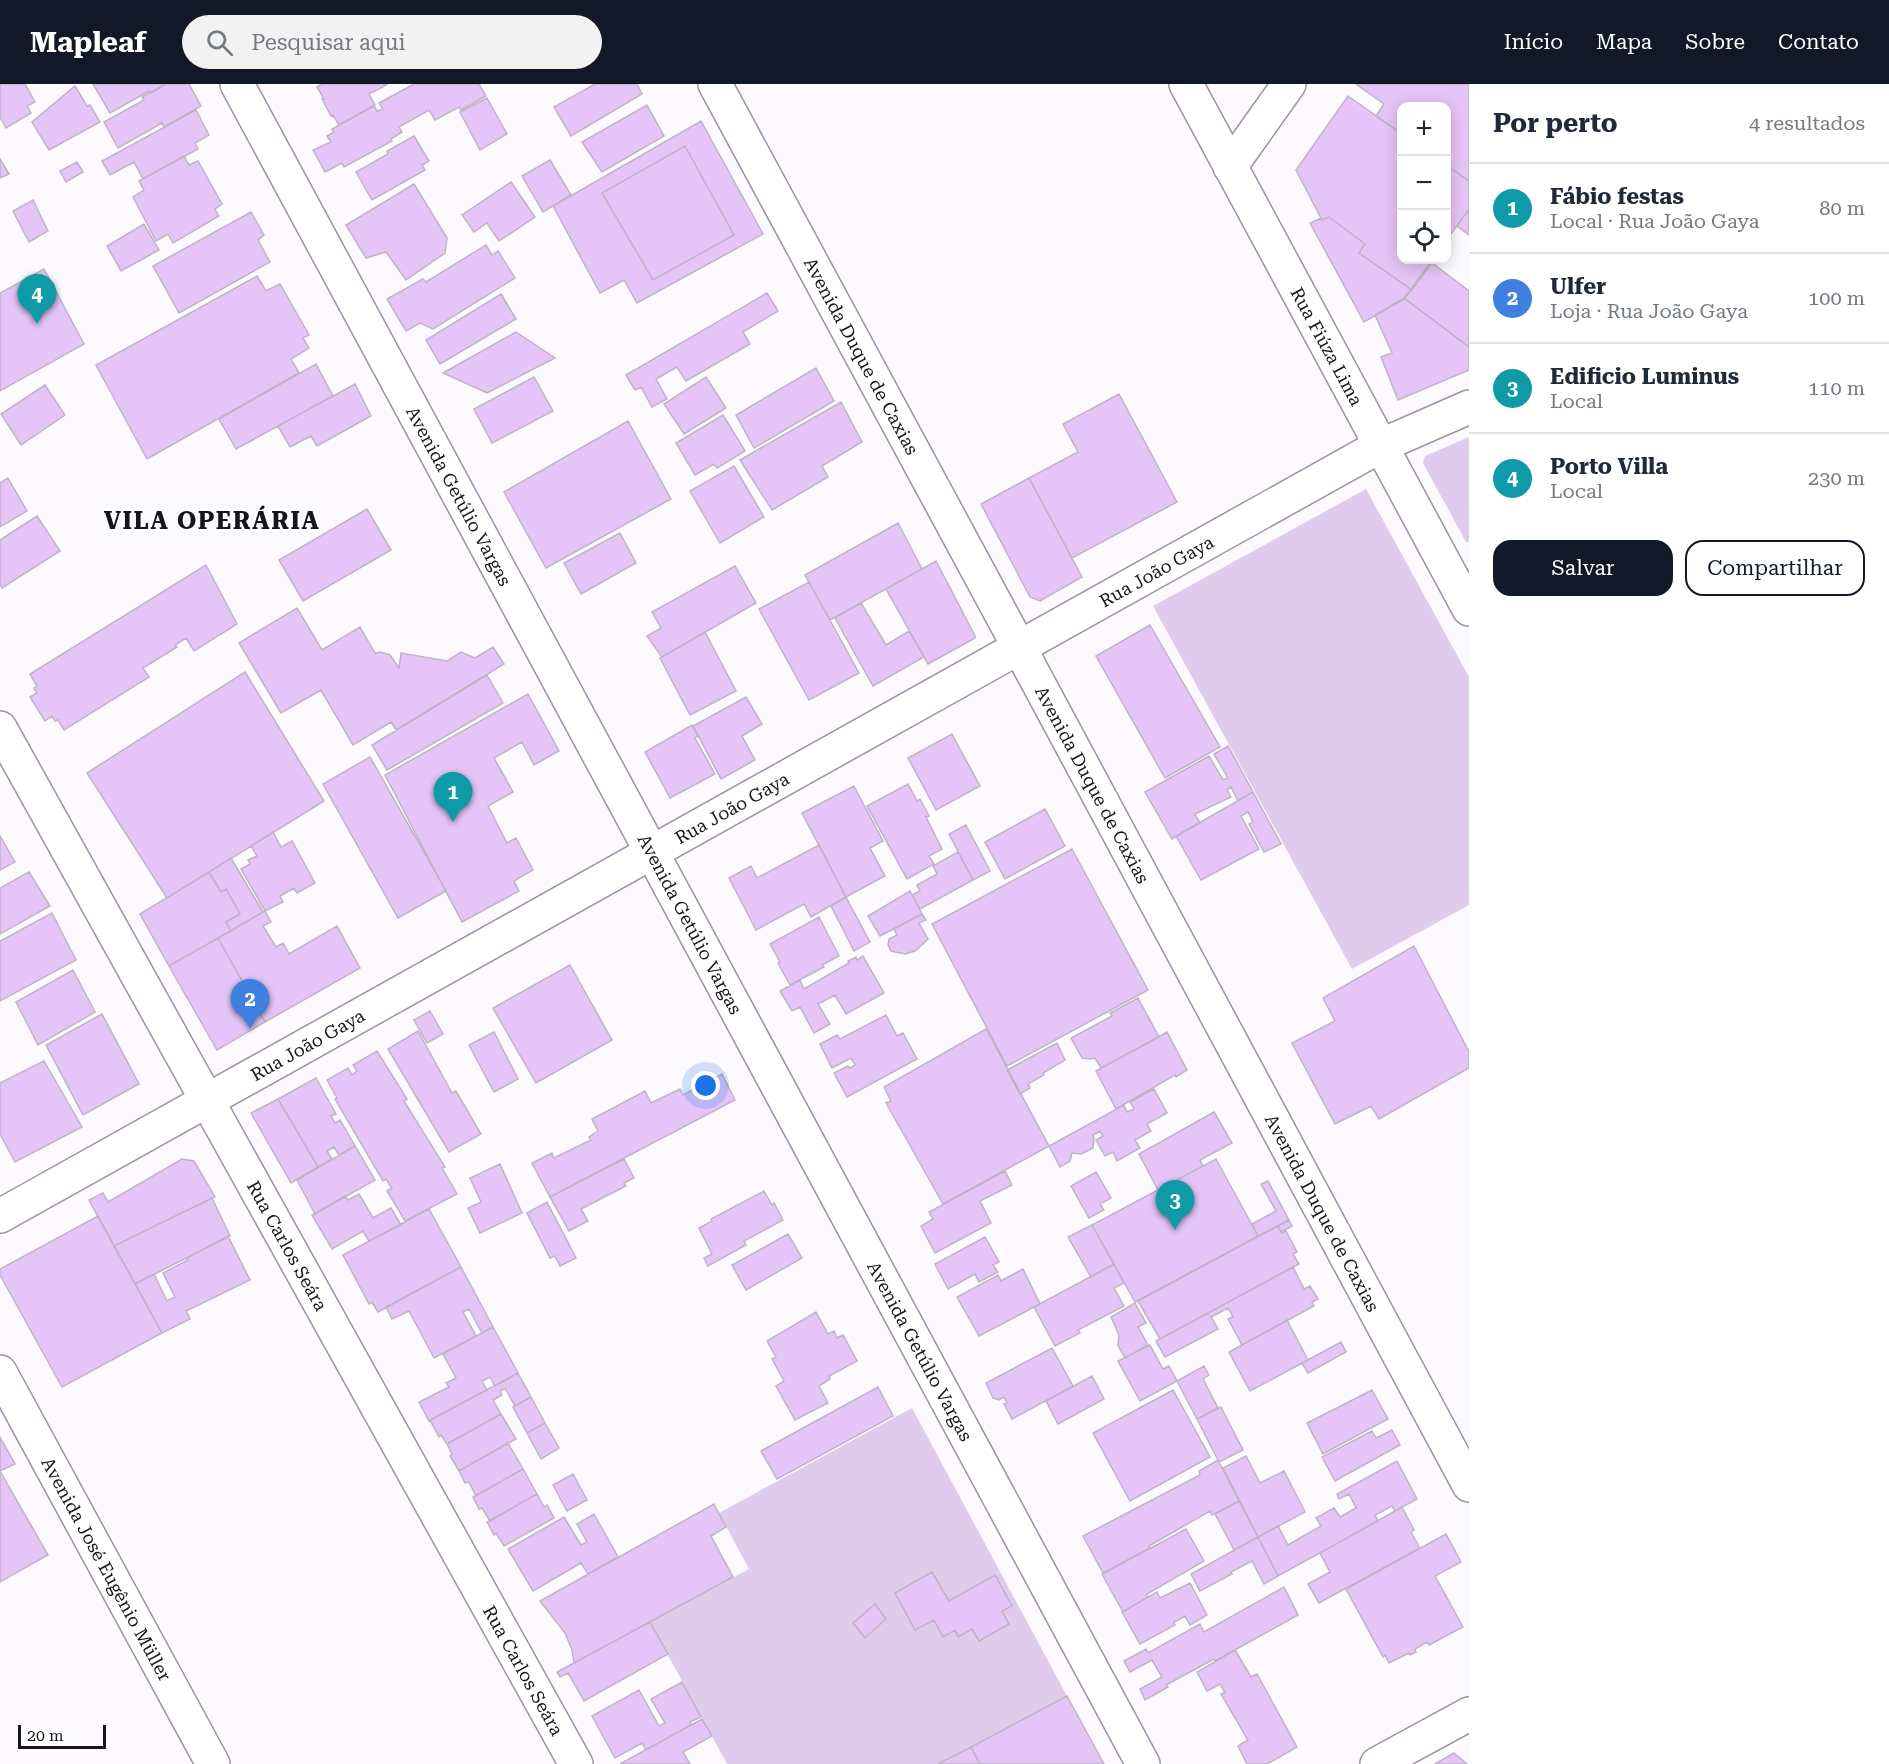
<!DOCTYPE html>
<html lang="pt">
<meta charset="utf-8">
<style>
:root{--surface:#fff;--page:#f2f2f3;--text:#1f2937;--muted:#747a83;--line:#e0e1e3;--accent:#111827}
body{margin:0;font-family:"Roboto Serif",serif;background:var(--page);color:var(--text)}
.controls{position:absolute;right:18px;top:18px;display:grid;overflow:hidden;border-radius:12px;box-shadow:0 3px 15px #0003}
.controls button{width:54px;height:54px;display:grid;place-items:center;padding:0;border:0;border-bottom:2px solid var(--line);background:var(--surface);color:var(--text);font:30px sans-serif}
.scale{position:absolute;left:18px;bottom:15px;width:88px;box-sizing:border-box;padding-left:6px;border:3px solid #18141b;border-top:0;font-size:16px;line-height:21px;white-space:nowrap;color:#18141b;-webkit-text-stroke:4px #fff;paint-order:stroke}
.you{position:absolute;left:706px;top:1002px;width:21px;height:21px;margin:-15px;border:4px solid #fff;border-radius:50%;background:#1a73e8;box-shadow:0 0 0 9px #1a73e833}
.badge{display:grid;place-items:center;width:39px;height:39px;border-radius:50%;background:var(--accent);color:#fff;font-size:20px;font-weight:700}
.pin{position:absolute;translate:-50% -50px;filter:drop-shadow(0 2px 3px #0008)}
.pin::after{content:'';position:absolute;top:32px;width:21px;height:18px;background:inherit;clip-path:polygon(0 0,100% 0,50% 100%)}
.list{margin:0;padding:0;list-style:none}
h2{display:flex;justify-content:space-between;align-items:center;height:78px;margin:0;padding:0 24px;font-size:26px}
h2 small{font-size:20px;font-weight:400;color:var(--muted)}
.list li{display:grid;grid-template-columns:39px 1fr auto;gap:18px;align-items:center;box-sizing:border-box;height:90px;padding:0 24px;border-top:2px solid var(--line)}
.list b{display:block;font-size:22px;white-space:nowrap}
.list p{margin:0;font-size:20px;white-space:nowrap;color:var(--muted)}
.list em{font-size:20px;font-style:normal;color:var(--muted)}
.actions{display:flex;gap:12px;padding:18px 24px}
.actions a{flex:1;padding:14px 0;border:2px solid var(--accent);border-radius:18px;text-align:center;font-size:21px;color:var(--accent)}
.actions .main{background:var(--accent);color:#fff}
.icon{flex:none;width:33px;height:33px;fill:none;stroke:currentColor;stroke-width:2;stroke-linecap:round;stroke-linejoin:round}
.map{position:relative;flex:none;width:1469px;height:1680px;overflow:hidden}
header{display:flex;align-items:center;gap:36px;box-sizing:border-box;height:84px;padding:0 30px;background:var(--accent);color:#fff}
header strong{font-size:28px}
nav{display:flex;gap:33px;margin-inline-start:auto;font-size:21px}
.search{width:420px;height:54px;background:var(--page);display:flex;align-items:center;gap:15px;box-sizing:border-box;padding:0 21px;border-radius:33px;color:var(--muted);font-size:22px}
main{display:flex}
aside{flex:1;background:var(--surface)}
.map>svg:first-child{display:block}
</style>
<header>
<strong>Mapleaf</strong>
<div class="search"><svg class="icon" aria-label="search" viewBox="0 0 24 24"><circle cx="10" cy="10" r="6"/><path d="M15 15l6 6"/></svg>Pesquisar aqui</div>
<nav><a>Início</a><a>Mapa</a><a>Sobre</a><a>Contato</a></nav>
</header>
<main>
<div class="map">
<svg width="1469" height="1680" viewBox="0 0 1469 1680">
<rect width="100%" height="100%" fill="#fdfaff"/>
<path fill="#e0cbec" d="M1469 353V458H1466L1423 379 1425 372Z
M1366 405 1469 593V821L1352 885 1153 522Z
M912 1324 1067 1612 938 1680H727L650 1538 749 1485 719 1429Z"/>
<path fill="#e5c5f7" stroke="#bfb3c6" stroke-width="1.5" d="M0 0H25L35 18 27 22 31 29 6 44 0 33Z
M93 0H166L151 9 149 7 110 29Z
M166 0H189L201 22 164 43 162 39 118 64 104 38 144 16 142 13Z
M322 0H388L369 10 375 21 339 41 333 31 331 32 322 15H324L317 3Z
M414 0H479L486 12 461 26 459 23 435 36 429 26 399 43 402 48 391 55 392 57 344 83 342 79 325 88 313 66 331 58 327 52 334 48 332 45 374 22 377 27 383 25 379 19Z
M595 0H637L642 10 571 52 554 23Z
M1356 0H1469V97L1446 81V22H1402V50L1376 32 1384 20Z
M75 2 87 22 90 21 100 38 49 66 32 38Z
M1348 12 1402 50V176H1434L1412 206 1359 169 1365 160 1329 133 1322 136 1296 86Z
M487 14 507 50 480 66 460 28Z
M647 21 664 52 602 88 582 58Z
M196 26 209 51 195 59 198 65 143 95 134 78 110 91 102 77Z
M701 37 763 150 637 219 624 196 600 209 553 122Z
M414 52 429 77 422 81 425 86 372 116 356 88 388 70 387 67Z
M685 62 734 151 653 196 602 109Z
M184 72 189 81 198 77 222 120 215 125 219 132 173 159 168 150 156 157 133 113 144 106 139 97Z
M0 75 9 90 0 94Z
M550 76 571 111 543 128 522 92Z
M77 78 83 88 66 98 60 87Z
M1446 81 1469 97V125L1446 157Z
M511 98 535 133 499 157 487 139 474 148 462 131Z
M414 100 447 154 445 169 406 196 386 168 366 174 346 141Z
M33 116 48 147 29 158 13 127Z
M1469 125V151L1457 142Z
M251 128 264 151 258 156 270 178 179 229 153 182Z
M1329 133 1365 160 1359 169 1412 206 1403 216 1364 238 1310 139 1321 134 1322 136Z
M144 140 159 166 121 187 107 162Z
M486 161 492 171 498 167 515 194 433 245 420 239 406 247 387 215 423 195 426 198Z
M1431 178 1469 207V263L1404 214Z
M44 185 84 260 0 307V209Z
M257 192 266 207 280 200 309 251 303 254 309 264 291 275 299 289 147 375 96 281Z
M767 209 778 227 743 248 750 260 686 297 677 283 656 295 667 315 652 323 641 303 635 306 626 291Z
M501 210 516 235 440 280 426 256Z
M1404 214 1469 263V286L1398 316 1381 273 1392 269 1375 231Z
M516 248 555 274 487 309 443 289Z
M316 280 333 312 236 365 219 335Z
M816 284 834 317 754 364 736 331Z
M534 293 553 327 492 359 474 325Z
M706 293 726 324 684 350 664 320Z
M355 300 371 332 317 362 311 352 290 363 278 342Z
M45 301 65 331 21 361 1 330Z
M1119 310 1177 418 1072 474 1029 394 1078 368 1063 340Z
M841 318 862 358 822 382 828 393 772 426 740 376Z
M723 331 745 367 717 384 714 380 695 391 676 359Z
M628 337 671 415 546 484 504 408Z
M734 382 764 433 720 459 690 407Z
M8 394 27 427 0 443V399Z
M1029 394 1082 493 1040 517 1030 513 981 420Z
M367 425 391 466 303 517 279 476Z
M37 432 60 467 2 504 0 500V456Z
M898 439 922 485 830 536 805 491Z
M620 449 636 479 581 510 564 479Z
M936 477 975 552V554L928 580 886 505Z
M206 481 237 540 194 567 186 554 175 561 177 563 143 584 149 593 64 646 58 636 55 637 52 632 45 637 30 613 37 609 34 604 37 602 30 590Z
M735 482 756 519 662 573 647 552 661 544 652 528Z
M809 498 859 589 809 616 759 525Z
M861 519 886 561 909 547 924 573 873 602 835 534Z
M297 524 322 566 360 543 375 569 381 568 390 571 399 584 401 569 447 577 461 568 475 574 493 563 504 580 396 646 391 638 353 661 321 606 281 629 239 559Z
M1150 541 1220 663 1165 694 1096 572Z
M705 548 736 607 690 631 660 574Z
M245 588 324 717 167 814 87 689Z
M487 591 503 619 387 686 372 661Z
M528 610 559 667 534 681 522 658 494 674 513 708 488 722 507 759 516 754 533 786 514 797 519 807 462 838 385 691Z
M746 613 762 640 742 652 755 676 721 695 693 642Z
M692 641 698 652 695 654 715 690 670 714 645 668Z
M952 650 980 702 936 726 908 674Z
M1228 662 1253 708 1238 717 1231 703 1227 706 1231 713 1195 730 1200 739 1172 755 1145 708 1209 672 1223 696 1228 694 1214 670Z
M370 673 446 807 398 834 323 700Z
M908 700 917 717 920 715 929 732 926 733 942 765 929 772 934 780 907 795 867 722Z
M854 702 883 757 870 764 885 792 846 813 802 729Z
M1253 708 1281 760 1264 768 1249 740 1253 738 1248 728 1241 732 1259 765 1201 796 1176 752Z
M1045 725 1065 762 1005 795 985 758Z
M966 741 990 787 973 796 949 750Z
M273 748 281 763 292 757 315 799 297 809 294 804 280 812 283 818 265 827 241 785 250 780 248 776 257 772 251 762Z
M0 752 15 778 0 786Z
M819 761 846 813 811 833 804 820 756 846 729 794 751 782 757 794Z
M1072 765 1148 906 1007 982 932 840Z
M958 768 973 796 920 825 912 811 920 807 917 801 937 790 933 782Z
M231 774 263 828 231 847 226 838 240 830 226 805 221 808 209 788Z
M29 788 50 822 0 850V804Z
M209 788 221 808 226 805 240 830 226 838 231 847 169 882 140 830Z
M910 807 922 830 880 852 868 832Z
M846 813 870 858 854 867 831 822Z
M265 827 271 838 263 842 276 863 283 859 289 870 337 842 360 884 265 938 218 854Z
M52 829 76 876 0 917V857Z
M922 830 926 836 919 839 928 855 915 867 905 870 891 867 888 861 889 855 897 851 894 845Z
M819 833 839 872 822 881 824 883 790 901 778 879 780 878 770 860Z
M218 854 265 938 217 966 169 882Z
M1414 862 1469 968V984L1379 1035 1371 1022 1335 1040 1292 959 1335 937 1323 914Z
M863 872 884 909 846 930 835 911 818 920 830 940 814 949 800 923 792 927 780 907 800 896 804 905 849 879 848 877 856 873 857 876Z
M570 881 612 956 536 999 493 924Z
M73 886 95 928 38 961 16 918Z
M1138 914 1159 953 1101 984 1095 974 1091 975 1082 974 1071 954 1112 932 1110 929Z
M430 927 443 950 427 959 414 936Z
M102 930 139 1000 83 1031 46 961Z
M886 931 897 952 903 949 917 975 847 1013 834 989 848 982 850 984 855 981 851 974 832 984 820 960 837 951 840 955Z
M986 945 1049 1062 943 1120 886 1019 891 1017 884 1003Z
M418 947 452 1009 456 1007 481 1050 449 1068 388 965Z
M494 948 518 995 494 1008 469 961Z
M1167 948 1187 986 1176 993 1175 991 1116 1025 1096 987Z
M1057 959 1065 976 1043 989 1044 991 1028 1000 1030 1004 1020 1010 1007 986Z
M377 967 407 1015 404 1017 445 1083 442 1084 457 1110 405 1137 387 1107 392 1104 386 1095 383 1097 335 1015 337 1014 327 996 348 984 352 991 357 987 353 981Z
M44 977 82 1043 15 1078 0 1050V999Z
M722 990 735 1016 550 1113 532 1079 552 1069 554 1074 591 1056 589 1053 598 1047 592 1035 645 1007 651 1019 680 1005 683 1011Z
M316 994 336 1030 331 1032 335 1039 340 1036 355 1062 339 1071 334 1063 327 1067 332 1075 318 1083 278 1015Z
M1154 1005 1167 1029 1147 1040 1151 1047 1135 1056 1140 1064 1117 1077 1113 1068 1105 1072 1096 1056 1103 1052 1100 1047 1093 1051 1094 1054 1093 1064 1081 1070 1072 1069 1070 1077 1060 1083 1049 1062 1124 1021 1127 1028 1134 1025 1130 1018Z
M278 1015 318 1083 291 1099 251 1029Z
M1214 1028 1232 1059 1200 1076 1203 1082 1158 1106 1139 1070Z
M355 1062 375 1096 315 1130 297 1096Z
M182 1075 194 1077 215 1113 114 1162 89 1116 103 1109 108 1118Z
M624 1075 634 1094 624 1099 626 1102 581 1125 588 1137 569 1147 550 1113Z
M1216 1075 1258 1152 1135 1218 1092 1141Z
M500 1080 522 1129 480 1149 468 1124 481 1118 470 1094Z
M1005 1087 1012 1101 980 1117 991 1139 935 1169 921 1142 933 1135 929 1128Z
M1096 1088 1111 1114 1100 1120 1104 1126 1089 1134 1071 1102Z
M1268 1097 1289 1136 1258 1152 1252 1140 1276 1127 1261 1100Z
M764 1107 772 1121 774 1119 783 1136 744 1157 746 1161 708 1182 704 1174 712 1170 699 1144 712 1137 711 1135Z
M359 1110 373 1134 391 1124 401 1141 369 1157 363 1147 332 1165 312 1131 345 1112 348 1116Z
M212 1114 230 1152 135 1200 114 1162Z
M547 1118 576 1174 560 1182 555 1172 550 1174 527 1129Z
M429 1125 461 1183 378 1228 372 1218 369 1220 343 1171Z
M98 1132 162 1249 62 1303 0 1191V1185Z
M1289 1136 1292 1142 1281 1148 1278 1142Z
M1092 1141 1114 1180 1091 1193 1068 1153Z
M1278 1142 1282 1149 1286 1147 1297 1168 1293 1170 1299 1180 1160 1255 1138 1217Z
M788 1150 802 1174 746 1206 732 1181Z
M228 1152 250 1196 186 1227 190 1235 162 1249 135 1200 154 1190 167 1217 175 1213 163 1189 188 1176 187 1174Z
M985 1153 999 1178 993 1181 998 1188 979 1198 975 1190 948 1205 935 1180Z
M1114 1180 1124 1199 1114 1204 1124 1222 1078 1246 1080 1249 1055 1262 1034 1223Z
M461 1183 493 1243 482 1249 469 1225 463 1228 476 1252 434 1274 409 1227 392 1235 386 1223Z
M1293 1183 1304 1205 1310 1202 1318 1215 1312 1218 1314 1222 1242 1261 1228 1235 1233 1233 1228 1224 1211 1233 1218 1245 1165 1273 1156 1257Z
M1023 1185 1040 1220 979 1252 957 1213 998 1191 1001 1197Z
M1135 1219 1146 1239 1138 1243 1148 1261 1125 1274 1118 1261 1119 1251 1111 1233Z
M816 1228 828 1250 834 1247 837 1254 843 1251 857 1277 829 1292 830 1295 819 1302 828 1319 795 1336 776 1302 784 1297 772 1275 776 1273 767 1257Z
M1287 1236 1308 1276 1250 1307 1229 1268Z
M493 1243 518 1289 495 1302 490 1293 482 1297 487 1306 429 1337 419 1318 449 1303 446 1299 456 1294 443 1270Z
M1341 1258 1346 1268 1308 1289 1302 1279Z
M1150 1261 1163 1285 1169 1282 1177 1297 1140 1317 1118 1277Z
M1052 1264 1073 1302 1012 1335 1004 1320 1007 1319 1004 1313 999 1316 993 1314 986 1299Z
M1204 1282 1209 1291 1203 1295 1218 1324 1197 1335 1177 1297Z
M518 1289 531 1313 515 1322 505 1304 500 1307 502 1311 493 1316 501 1330 447 1360 441 1351 439 1353 430 1336Z
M1092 1292 1104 1315 1058 1340 1046 1317Z
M878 1303 893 1332 777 1395 761 1367Z
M1173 1306 1210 1373 1130 1417 1093 1349Z
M1372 1306 1388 1335 1323 1370 1307 1339Z
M531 1313 545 1339 527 1349 513 1323Z
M1221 1323 1243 1366 1219 1378 1197 1335Z
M501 1330 516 1355 459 1387 450 1372 452 1370 447 1360Z
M545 1339 559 1364 541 1375 527 1349Z
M1392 1346 1400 1361 1335 1397 1322 1373 1372 1347 1376 1354Z
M0 1353 15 1380 0 1387Z
M508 1359 523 1385 476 1412 469 1398 465 1399 459 1387Z
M1246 1372 1260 1399 1284 1387 1305 1428 1258 1453 1223 1384Z
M1218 1376 1239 1417 1212 1431 1210 1427 1149 1462 1150 1464 1103 1489 1083 1452 1200 1391 1199 1387Z
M1397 1377 1417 1415 1395 1427 1392 1422 1375 1431 1378 1437 1278 1492 1258 1453 1278 1442 1288 1461 1321 1442 1316 1434 1334 1424 1340 1433 1356 1424 1349 1410 1339 1415 1337 1410Z
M523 1385 537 1410 490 1437 482 1424 479 1425 473 1413Z
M0 1387 48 1471 0 1498Z
M573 1390 587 1416 567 1427 553 1401Z
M537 1410 544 1423 547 1421 554 1434 504 1462 496 1449 494 1451 487 1438Z
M1239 1417 1258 1453 1234 1466 1215 1430Z
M714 1420 726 1443 711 1452 733 1493 574 1579 572 1566 565 1549 540 1517Z
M1402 1423 1414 1446 1411 1448 1420 1464 1319 1519 1308 1500 1330 1488 1320 1469Z
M594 1430 618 1473 588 1490 581 1479 533 1507 508 1465 564 1433 581 1461 587 1458 577 1440Z
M1186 1445 1204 1477 1147 1510 1148 1513 1123 1528 1102 1490Z
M1446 1450 1461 1478 1435 1492 1463 1543 1429 1561 1427 1558 1415 1565 1416 1568 1410 1571 1409 1569 1389 1579 1385 1571 1383 1573 1346 1505Z
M1258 1453 1278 1492 1264 1500 1252 1477 1231 1488 1232 1490 1200 1507 1191 1490Z
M932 1488 949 1517 995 1491 1012 1522 1002 1527 1009 1540 979 1557 972 1545 958 1553 955 1546 943 1553 934 1536 915 1546 895 1509Z
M1190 1499 1207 1531 1190 1541 1185 1532 1174 1538 1175 1541 1140 1560 1122 1528 1157 1508 1160 1514Z
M1284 1503 1298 1531 1215 1577 1214 1575 1166 1601 1168 1603 1145 1616 1140 1605 1162 1593 1152 1576 1130 1588 1124 1577 1146 1565 1148 1569 1200 1540 1204 1548Z
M875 1520 886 1535 865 1554 853 1539Z
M650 1538 668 1570 584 1617 568 1589 560 1593 557 1588Z
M1235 1566 1251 1593 1257 1590 1297 1663 1267 1680H1247L1238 1662 1248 1656 1221 1610 1225 1608 1220 1600 1207 1607 1197 1588Z
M682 1598 701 1633 690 1638 691 1641 646 1666 642 1659 615 1674 592 1632 639 1606 659 1642 665 1639 651 1615Z
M1067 1612 1104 1680H980L971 1663Z
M702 1635 712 1652 683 1668 690 1680H620Z
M971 1663 980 1680H938Z
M1454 1669 1467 1680H1435Z"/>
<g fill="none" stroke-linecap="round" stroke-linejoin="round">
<defs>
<g id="minor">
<path id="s1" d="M237 0 651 767"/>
<path id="s2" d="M715 0 1019 563"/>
<path id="s3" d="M1186 0 1469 525"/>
<path d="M1230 83 1289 0"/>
<path id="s4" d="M0 644 576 1680"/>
</g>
<g id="tertiary">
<path id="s5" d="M1019 563 1469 1401"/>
<path id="s6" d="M651 767 1143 1680"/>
</g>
<g id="secondary">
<path id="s7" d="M0 1288 213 1680"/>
</g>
<g id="primary">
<path id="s8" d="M0 1132 1380 362 1469 323"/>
<path d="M1377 1680 1469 1630"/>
</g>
</defs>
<use href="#minor" stroke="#9d91a3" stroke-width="36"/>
<use href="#tertiary" stroke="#9d91a3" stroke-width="36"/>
<use href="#secondary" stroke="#9d91a3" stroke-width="36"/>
<use href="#primary" stroke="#9d91a3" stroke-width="36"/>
<use href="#minor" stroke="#fff" stroke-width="33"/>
<use href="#tertiary" stroke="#fff" stroke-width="33"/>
<use href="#secondary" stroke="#fff" stroke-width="33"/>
<use href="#primary" stroke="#fff" stroke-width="33"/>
</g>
<g text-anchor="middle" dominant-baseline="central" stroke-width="4.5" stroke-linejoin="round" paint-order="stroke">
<g font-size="18" fill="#18141b" stroke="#fff">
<text stroke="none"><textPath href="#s3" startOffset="298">Rua Fiúza Lima</textPath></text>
<text stroke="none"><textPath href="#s2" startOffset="309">Avenida Duque de Caxias</textPath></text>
<text stroke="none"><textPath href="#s1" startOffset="468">Avenida Getúlio Vargas</textPath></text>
<text stroke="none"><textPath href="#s8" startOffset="1324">Rua João Gaya</textPath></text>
<text stroke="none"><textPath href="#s5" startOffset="156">Avenida Duque de Caxias</textPath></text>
<text stroke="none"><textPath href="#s8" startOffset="838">Rua João Gaya</textPath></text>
<text transform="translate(690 840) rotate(62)">Avenida Getúlio Vargas</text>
<text stroke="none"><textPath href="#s8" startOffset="352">Rua João Gaya</textPath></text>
<text stroke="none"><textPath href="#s5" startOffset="642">Avenida Duque de Caxias</textPath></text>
<text stroke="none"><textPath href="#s4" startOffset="592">Rua Carlos Seára</textPath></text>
<text stroke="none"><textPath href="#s6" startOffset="568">Avenida Getúlio Vargas</textPath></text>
<text stroke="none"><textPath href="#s7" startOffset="224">Avenida José Eugênio Müller</textPath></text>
<text stroke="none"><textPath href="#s4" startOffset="1078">Rua Carlos Seára</textPath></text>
</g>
<g font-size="24" font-weight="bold" letter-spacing="1.5" fill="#18141b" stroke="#fff">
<text x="212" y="437">VILA OPERÁRIA</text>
</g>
</g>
</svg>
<div class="controls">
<button>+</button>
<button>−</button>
<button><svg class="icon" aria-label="locate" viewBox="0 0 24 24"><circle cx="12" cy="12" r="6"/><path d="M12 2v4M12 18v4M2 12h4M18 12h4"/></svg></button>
</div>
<div class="scale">20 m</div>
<div class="you"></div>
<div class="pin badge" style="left:453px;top:738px;background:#0f9aa8">1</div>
<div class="pin badge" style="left:250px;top:945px;background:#3f7fe0">2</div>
<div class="pin badge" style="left:1175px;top:1146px;background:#0f9aa8">3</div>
<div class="pin badge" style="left:37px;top:240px;background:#0f9aa8">4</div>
</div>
<aside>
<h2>Por perto<small>4 resultados</small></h2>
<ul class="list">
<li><span class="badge" style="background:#0f9aa8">1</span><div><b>Fábio festas</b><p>Local · Rua João Gaya</p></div><em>80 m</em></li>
<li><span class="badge" style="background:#3f7fe0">2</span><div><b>Ulfer</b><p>Loja · Rua João Gaya</p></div><em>100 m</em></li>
<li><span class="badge" style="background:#0f9aa8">3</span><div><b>Edificio Luminus</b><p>Local</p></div><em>110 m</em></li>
<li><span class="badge" style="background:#0f9aa8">4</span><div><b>Porto Villa</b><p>Local</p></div><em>230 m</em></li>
</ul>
<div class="actions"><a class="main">Salvar</a><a>Compartilhar</a></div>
</aside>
</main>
